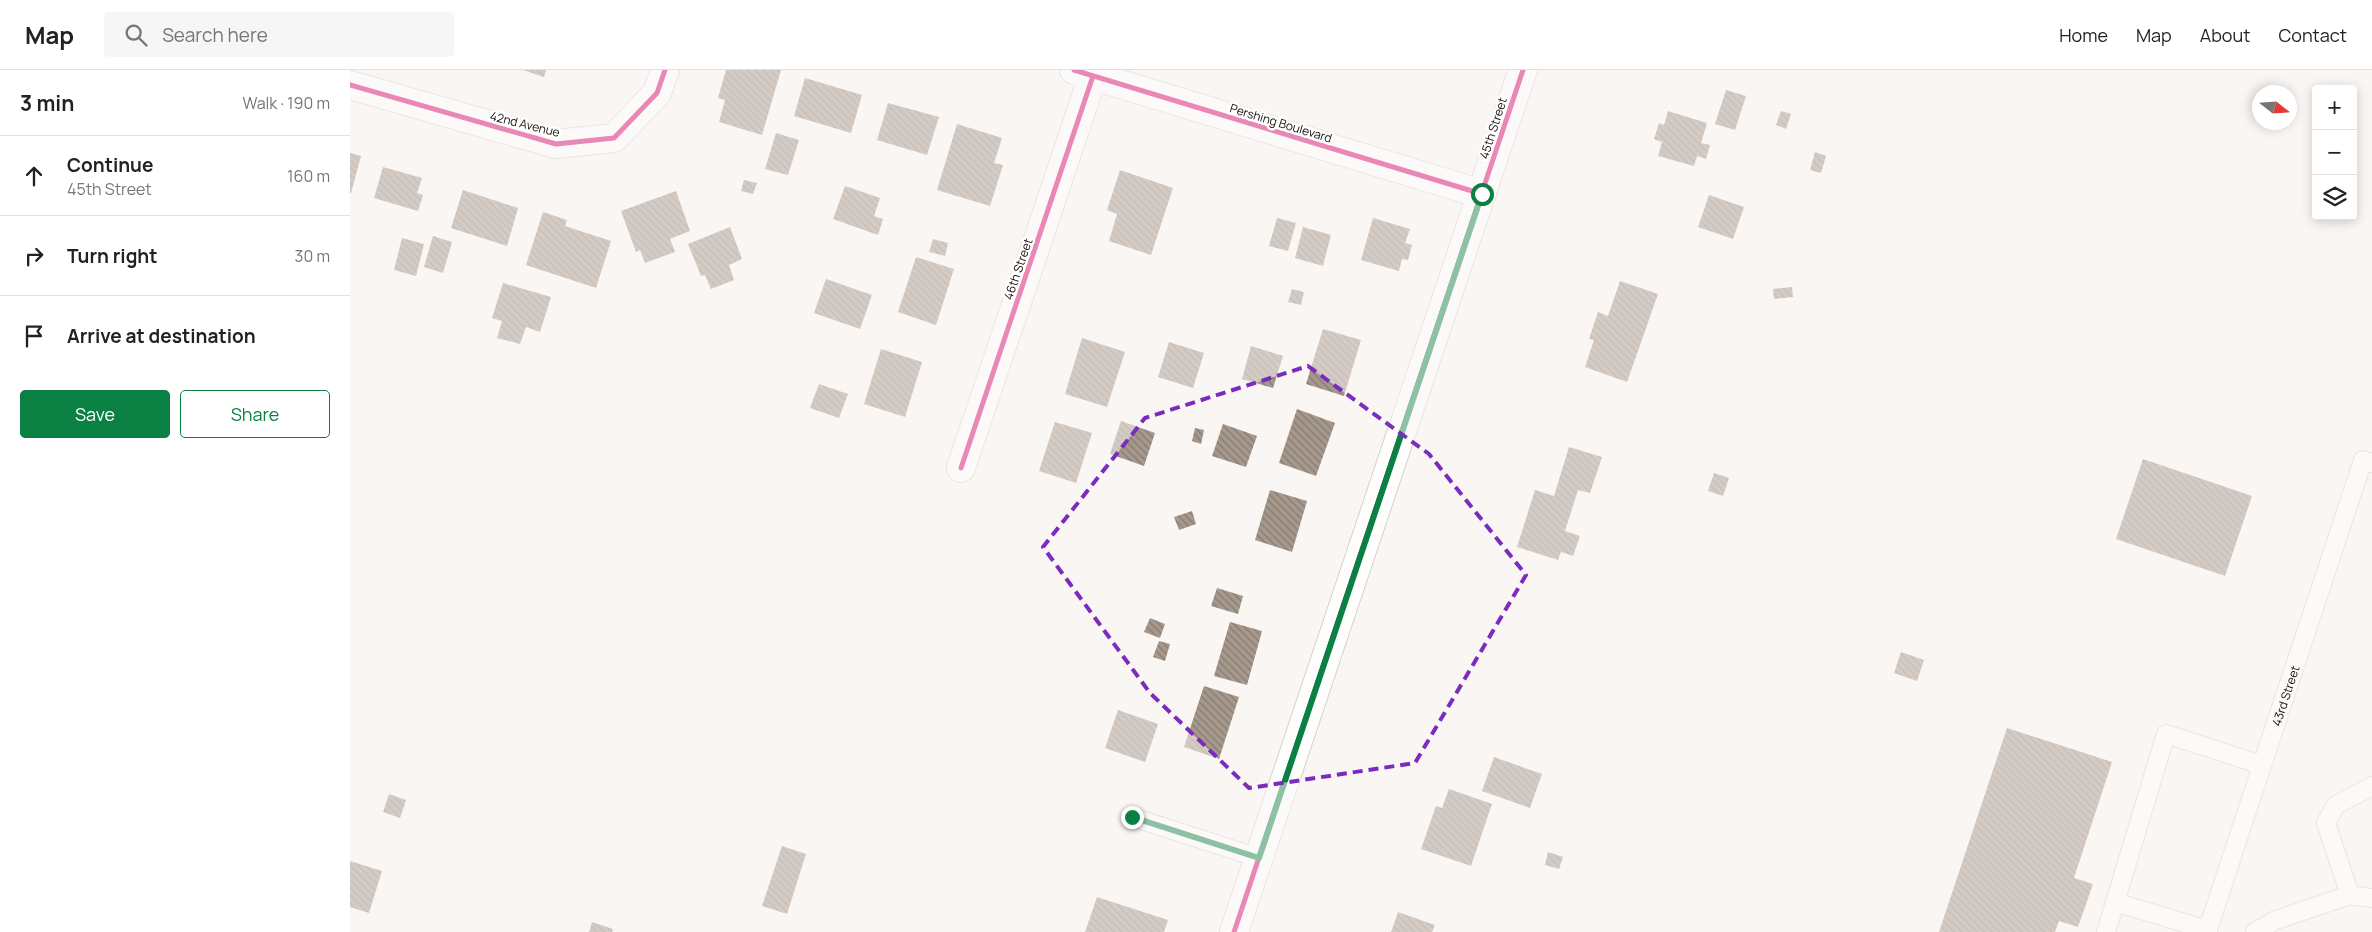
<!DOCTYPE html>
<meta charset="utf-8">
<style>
:root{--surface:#fff;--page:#f6f6f6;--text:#222;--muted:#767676;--line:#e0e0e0;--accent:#0b8043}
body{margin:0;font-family:Manrope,sans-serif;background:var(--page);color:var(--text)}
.controls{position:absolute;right:15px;top:15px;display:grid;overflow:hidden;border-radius:5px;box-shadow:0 2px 12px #0003}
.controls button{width:45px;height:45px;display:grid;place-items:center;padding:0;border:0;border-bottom:1px solid var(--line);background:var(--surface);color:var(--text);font:25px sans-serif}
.compass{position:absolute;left:1902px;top:15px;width:45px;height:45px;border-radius:50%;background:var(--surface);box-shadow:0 2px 12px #0003;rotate:107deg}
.stop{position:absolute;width:15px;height:15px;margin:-11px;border:4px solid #0b8043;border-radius:50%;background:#fff}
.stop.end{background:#0b8043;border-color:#fff;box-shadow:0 1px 5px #0008}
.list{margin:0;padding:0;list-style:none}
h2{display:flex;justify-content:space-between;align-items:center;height:65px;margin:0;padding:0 20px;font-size:21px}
h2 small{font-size:16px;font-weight:400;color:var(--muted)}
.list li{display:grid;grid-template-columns:32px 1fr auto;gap:15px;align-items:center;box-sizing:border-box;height:80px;padding:0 20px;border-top:1px solid var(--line)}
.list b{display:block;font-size:19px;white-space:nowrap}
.list p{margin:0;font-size:16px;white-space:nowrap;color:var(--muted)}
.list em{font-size:16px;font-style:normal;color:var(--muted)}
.actions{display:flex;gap:10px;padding:15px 20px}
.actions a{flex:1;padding:11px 0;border:1px solid var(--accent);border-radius:5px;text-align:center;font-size:18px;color:var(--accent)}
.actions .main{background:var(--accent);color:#fff}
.icon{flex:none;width:28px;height:28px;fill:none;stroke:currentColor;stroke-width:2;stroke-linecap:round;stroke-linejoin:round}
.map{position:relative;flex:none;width:2022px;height:862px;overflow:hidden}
header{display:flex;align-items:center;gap:30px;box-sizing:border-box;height:70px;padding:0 25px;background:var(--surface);border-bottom:1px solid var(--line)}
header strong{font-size:24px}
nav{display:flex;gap:28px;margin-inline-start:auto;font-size:18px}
.search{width:350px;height:45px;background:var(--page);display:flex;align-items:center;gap:12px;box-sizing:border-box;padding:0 18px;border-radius:5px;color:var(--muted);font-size:19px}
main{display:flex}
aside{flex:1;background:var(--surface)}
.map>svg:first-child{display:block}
</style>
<header>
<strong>Map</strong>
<div class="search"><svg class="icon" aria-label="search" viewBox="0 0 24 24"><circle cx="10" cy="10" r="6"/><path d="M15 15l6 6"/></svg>Search here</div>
<nav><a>Home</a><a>Map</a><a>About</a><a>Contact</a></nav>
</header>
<main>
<aside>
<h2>3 min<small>Walk · 190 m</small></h2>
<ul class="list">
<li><svg class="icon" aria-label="ahead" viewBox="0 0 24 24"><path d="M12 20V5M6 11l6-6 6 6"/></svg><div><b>Continue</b><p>45th Street</p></div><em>160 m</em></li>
<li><svg class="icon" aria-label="right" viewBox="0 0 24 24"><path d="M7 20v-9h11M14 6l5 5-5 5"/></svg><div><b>Turn right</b></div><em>30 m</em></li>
<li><svg class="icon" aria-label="arrive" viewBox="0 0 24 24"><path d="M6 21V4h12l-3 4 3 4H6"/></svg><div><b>Arrive at destination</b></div></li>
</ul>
<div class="actions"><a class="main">Save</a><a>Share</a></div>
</aside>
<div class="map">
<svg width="2022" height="862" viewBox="0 0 2022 862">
<defs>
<pattern id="building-back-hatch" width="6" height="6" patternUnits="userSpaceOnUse" patternTransform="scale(1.25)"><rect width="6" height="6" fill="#a6988c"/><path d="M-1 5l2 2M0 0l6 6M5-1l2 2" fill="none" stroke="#867a70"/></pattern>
</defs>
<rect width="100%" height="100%" fill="#f9f6f4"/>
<path fill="url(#building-back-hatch)" d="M173 0H196L194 7Z
M376 0H431L412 65 369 52 375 30 368 28Z
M455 8 512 25 501 63 444 46Z
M1376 20 1396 26 1385 60 1365 54Z
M538 33 589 47 577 85 527 70Z
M1318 41 1357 53 1351 73 1360 75 1356 89 1347 86 1344 96 1308 86 1312 72 1304 69 1309 53 1314 55Z
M1431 41 1441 44 1436 59 1426 55Z
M607 54 652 68 644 93 653 95 640 136 587 120Z
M426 63 449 70 438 105 415 99Z
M1465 82 1476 86 1471 103 1460 100Z
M0 83 11 86 1 123H0Z
M33 97 72 108 67 123 73 125 68 141 24 128Z
M770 100 823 118 801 185 759 171 767 144 757 140Z
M394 110 407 113 403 124 391 121Z
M495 116 530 128 524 146 533 149 528 165 483 149Z
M113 120 168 138 157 176 101 158Z
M326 121 340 161 320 169 325 182 295 193 290 180 286 182 271 141Z
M1359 125 1394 137 1383 169 1348 157Z
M193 142 217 150 215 156 261 171 246 218 176 195Z
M927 148 946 153 938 181 919 176Z
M1023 148 1060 159 1055 173 1062 175 1058 190 1052 189 1049 201 1011 190Z
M380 157 392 189 379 195 384 210 361 219 355 205 351 206 338 174Z
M953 157 981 165 973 196 945 188Z
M83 166 102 172 93 203 74 197Z
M52 168 74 174 66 206 44 200Z
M583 169 598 173 595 186 579 182Z
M566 187 604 199 586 255 548 242Z
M476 209 522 225 510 259 464 243Z
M1270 211 1308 224 1277 312 1235 297 1244 270 1239 269 1248 242 1258 246Z
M153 213 201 227 190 262 176 257 170 274 147 268 152 251 142 248Z
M1442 217 1443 227 1424 229 1423 219Z
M942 219 954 222 951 235 938 232Z
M973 259 1011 270 994 326 956 314Z
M732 268 775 282 757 337 715 324Z
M819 272 854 283 843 318 808 307Z
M901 276 933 286 923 318 892 309Z
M531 279 572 292 555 347 514 334Z
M469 314 498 324 489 348 460 338Z
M947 339 985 353 966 406 929 393Z
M771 351 805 363 794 396 760 384Z
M705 352 742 363 726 413 689 401Z
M873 354 907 366 896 397 862 386Z
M845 358 854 360 851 374 842 371Z
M1219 377 1252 387 1240 423 1228 420 1215 461 1230 466 1223 486 1211 482 1208 490 1167 477 1185 420 1204 426Z
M1793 389 1902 426 1875 506 1766 469Z
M1364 403 1379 408 1373 426 1358 421Z
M920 420 957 431 942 482 905 470Z
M842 441 846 454 829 460 824 447Z
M867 518 893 526 888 544 861 536Z
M800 548 815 554 810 568 794 562Z
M880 552 912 561 897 615 864 606Z
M809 571 820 574 815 591 803 587Z
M1551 582 1574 590 1567 611 1544 603Z
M854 616 889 627 869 689 834 677Z
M768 640 808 654 795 692 755 678Z
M1657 658 1762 692 1724 808 1743 814 1728 857 1709 851 1705 862H1589Z
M1144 687 1192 704 1180 738 1132 721Z
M1099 719 1142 734 1121 796 1071 779 1086 736 1092 738Z
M39 724 56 730 50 748 33 742Z
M432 776 456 784 437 844 412 836Z
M1198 782 1213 787 1209 799 1195 795Z
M0 791 32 801 19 843 0 837Z
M747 827 818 850 814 862H735Z
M1048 842 1085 855 1082 862H1041Z
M242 852 263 859 262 862H239Z"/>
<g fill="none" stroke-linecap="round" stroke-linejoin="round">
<defs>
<g id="lane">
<path d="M782 747 909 788"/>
<path d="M2000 825 1976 753 1986 735 2022 716"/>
<path d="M1765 832 1858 860"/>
<path d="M1756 862 1816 664 1912 695"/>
<path id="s1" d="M1857 862 2013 390 2022 393"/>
<path d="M1905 862 1926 850 2000 825 2022 828"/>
</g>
<path id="street" d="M0 15 206 74 264 68 307 23 315 0
M611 398 743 6"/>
<path id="secondary" d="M724 0 1132 124
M884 862 1173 0"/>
</defs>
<use href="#lane" stroke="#d7d1cb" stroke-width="20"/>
<use href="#street" stroke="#d7d1cb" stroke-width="30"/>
<use href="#secondary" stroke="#d7d1cb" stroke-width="30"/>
<use href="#lane" stroke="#fefefd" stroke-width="18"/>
<use href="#street" stroke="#fefefd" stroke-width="28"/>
<use href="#secondary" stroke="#fefefd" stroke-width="28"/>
<defs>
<path id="cycleway" d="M724 0 1132 124
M0 15 206 74 264 68 307 23 315 0
M611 398 743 6
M884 862 1173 0"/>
</defs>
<use href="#cycleway" stroke="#fff" stroke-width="8"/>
<use href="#cycleway" stroke="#d6006c" stroke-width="5"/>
</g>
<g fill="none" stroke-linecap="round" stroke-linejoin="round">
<path stroke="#0b8043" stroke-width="6" d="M782 747 909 788 1132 124"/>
</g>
<path d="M0 0H2022V862H0ZM958 296 1079 384 1176 505 1065 693 899 718 800 623 693 477 795 348Z" fill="#f9f6f4" fill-opacity=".55" fill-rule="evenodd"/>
<path fill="none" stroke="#7b2cbf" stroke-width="4" stroke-dasharray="10 6" stroke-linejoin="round" d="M958 296 1079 384 1176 505 1065 693 899 718 800 623 693 477 795 348Z"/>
<g text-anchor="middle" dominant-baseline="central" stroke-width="5" stroke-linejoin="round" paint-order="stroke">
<g font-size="12" fill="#170e07" stroke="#fff">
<text transform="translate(931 53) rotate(17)">Pershing Boulevard</text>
<text transform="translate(175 54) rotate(14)">42nd Avenue</text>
<text transform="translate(1143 58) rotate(-72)">45th Street</text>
<text transform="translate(668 199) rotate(-71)">46th Street</text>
<text stroke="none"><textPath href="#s1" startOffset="249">43rd Street</textPath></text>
</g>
</g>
</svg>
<div class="controls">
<button>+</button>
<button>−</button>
<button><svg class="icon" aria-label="layers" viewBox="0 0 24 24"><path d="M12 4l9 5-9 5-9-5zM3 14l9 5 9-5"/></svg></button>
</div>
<svg class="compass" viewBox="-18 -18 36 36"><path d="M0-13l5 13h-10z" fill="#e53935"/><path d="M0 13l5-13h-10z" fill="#767676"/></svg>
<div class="stop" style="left:1132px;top:124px"></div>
<div class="stop end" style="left:782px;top:747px"></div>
</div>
</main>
